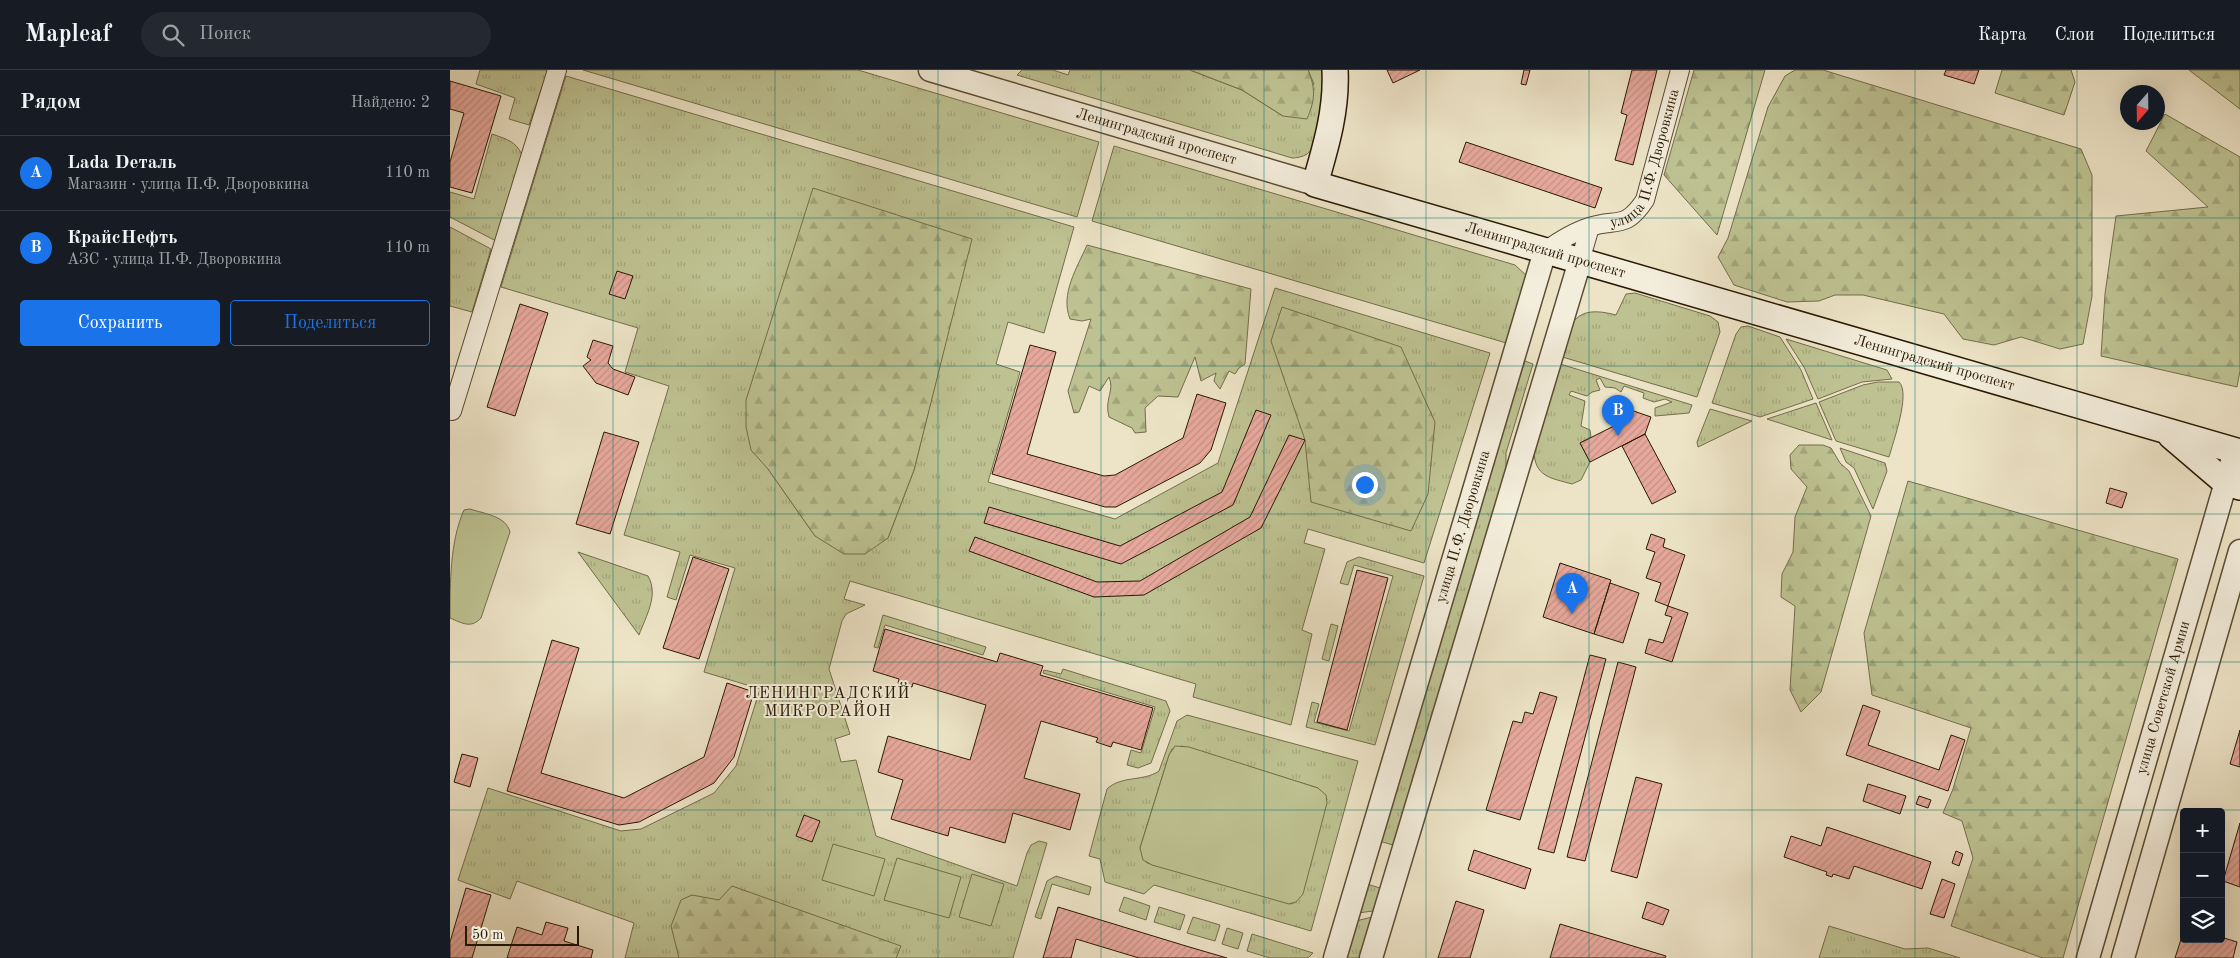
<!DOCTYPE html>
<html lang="ru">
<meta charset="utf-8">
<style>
:root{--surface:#171b24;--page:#242831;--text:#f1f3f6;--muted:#9ea1a6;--line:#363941;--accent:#1a73e8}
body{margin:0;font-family:"Old Standard TT",serif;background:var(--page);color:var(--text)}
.controls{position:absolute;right:15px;bottom:15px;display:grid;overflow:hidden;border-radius:5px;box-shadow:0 5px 20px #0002}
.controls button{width:45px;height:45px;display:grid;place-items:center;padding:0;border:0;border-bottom:1px solid var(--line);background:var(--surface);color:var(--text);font:25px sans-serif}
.compass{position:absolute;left:1670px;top:15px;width:45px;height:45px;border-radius:50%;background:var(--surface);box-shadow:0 5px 20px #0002;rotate:200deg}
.scale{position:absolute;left:15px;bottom:12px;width:114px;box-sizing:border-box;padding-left:5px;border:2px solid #2a1902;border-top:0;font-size:14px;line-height:18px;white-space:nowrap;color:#2a1902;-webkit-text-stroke:4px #f3eddb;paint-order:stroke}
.you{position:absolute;left:914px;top:414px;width:18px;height:18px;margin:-12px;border:4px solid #fff;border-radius:50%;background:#1a73e8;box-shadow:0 0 0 8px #1a73e833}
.badge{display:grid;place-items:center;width:32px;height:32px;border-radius:50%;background:var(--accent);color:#fff;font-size:16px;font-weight:700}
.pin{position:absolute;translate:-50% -41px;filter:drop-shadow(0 1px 2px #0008)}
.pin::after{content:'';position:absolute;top:26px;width:18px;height:15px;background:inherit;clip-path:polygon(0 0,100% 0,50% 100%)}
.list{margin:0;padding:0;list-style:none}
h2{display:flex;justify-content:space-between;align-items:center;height:65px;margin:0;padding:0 20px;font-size:21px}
h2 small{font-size:16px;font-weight:400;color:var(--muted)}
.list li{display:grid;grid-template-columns:32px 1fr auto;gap:15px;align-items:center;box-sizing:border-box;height:75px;padding:0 20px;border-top:1px solid var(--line)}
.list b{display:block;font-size:19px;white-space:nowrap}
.list p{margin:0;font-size:16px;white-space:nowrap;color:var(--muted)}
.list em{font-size:16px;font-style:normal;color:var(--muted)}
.actions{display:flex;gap:10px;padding:15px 20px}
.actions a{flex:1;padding:11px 0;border:1px solid var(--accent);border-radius:5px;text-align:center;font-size:18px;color:var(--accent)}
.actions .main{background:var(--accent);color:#fff}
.icon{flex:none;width:28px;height:28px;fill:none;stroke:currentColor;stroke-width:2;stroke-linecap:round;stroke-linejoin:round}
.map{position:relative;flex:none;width:1790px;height:888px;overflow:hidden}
header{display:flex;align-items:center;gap:30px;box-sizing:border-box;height:70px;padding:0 25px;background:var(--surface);border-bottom:1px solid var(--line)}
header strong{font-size:24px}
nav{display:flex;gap:28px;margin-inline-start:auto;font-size:18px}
.search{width:350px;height:45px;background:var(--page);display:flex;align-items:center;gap:12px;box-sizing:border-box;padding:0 18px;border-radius:28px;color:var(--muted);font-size:19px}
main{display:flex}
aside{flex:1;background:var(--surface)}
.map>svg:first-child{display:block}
</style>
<header>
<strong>Mapleaf</strong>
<div class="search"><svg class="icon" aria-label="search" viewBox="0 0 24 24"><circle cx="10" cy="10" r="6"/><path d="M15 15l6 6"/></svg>Поиск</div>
<nav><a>Карта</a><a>Слои</a><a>Поделиться</a></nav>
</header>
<main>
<aside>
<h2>Рядом<small>Найдено: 2</small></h2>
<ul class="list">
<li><span class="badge">A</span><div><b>Lada Dеталь</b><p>Магазин · улица П.Ф. Дворовкина</p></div><em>110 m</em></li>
<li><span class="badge">B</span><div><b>КрайсНефть</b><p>АЗС · улица П.Ф. Дворовкина</p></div><em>110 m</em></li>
</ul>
<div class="actions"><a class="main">Сохранить</a><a>Поделиться</a></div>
</aside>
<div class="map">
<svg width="1790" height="888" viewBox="0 0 1790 888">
<defs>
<pattern id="grass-tufts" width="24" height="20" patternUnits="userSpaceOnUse" patternTransform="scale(1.25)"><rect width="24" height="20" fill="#bec292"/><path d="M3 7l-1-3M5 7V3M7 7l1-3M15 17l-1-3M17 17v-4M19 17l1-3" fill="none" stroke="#a3a67c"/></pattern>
<pattern id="forest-firs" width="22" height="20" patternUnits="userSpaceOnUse" patternTransform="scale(1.25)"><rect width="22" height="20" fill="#bec292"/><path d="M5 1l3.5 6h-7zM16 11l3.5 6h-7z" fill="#a3a67c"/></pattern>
<pattern id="building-hatch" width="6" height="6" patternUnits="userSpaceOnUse" patternTransform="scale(1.25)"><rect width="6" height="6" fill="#e6a89c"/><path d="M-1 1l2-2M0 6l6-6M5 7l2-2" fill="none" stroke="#c59085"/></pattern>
</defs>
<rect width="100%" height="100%" fill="#ede4c7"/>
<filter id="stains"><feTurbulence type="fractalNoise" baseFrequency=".004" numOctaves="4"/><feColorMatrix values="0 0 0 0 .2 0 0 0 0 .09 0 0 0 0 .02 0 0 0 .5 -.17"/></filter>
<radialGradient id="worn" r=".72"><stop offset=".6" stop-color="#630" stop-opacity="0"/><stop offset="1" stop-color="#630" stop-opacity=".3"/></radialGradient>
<path fill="url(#grass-tufts)" stroke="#746e4a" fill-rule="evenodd" d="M30 0H98L79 55 59 49 65 28 26 14Z
M133 0H408L649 72 627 147Z
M572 0H603L618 5 620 0H740L792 20 833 46 864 14 858 0H873C874 18 873 73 857 84 853 87 846 88 842 88L567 5Z
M116 6 624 157 594 263 558 252 546 294 570 302 538 412 665 449 768 393 825 218 1040 283 974 493 858 459 854 473 875 479 852 560 862 564 841 655 743 627 746 614 400 511 394 529 415 535 396 544 392 551 379 599 400 664 385 669 391 692 406 690 426 766 567 816 577 783 581 775 589 771 597 773 563 888H175L184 853 67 811 60 829 8 810 38 718 171 761 191 759 264 723 286 696 310 619 254 602 285 498 240 485 226 530 217 527 230 482 174 465 219 316 175 302 188 258 51 217ZM521 169 464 400 438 468 365 466 318 399Z
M42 64C56 69 66 71 72 85L46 171 0 147V122L24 129Z
M664 76 1065 195 1079 208 1063 275 642 151Z
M0 157 41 179 22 242 0 236Z
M1185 223 1260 246 1268 252 1270 262 1247 327 1109 286C1120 252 1125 234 1166 245L1176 224Z
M1298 256 1330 267 1351 300 1363 329 1310 347 1262 333 1286 264 1291 257Z
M1336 269 1437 300 1442 309 1412 312 1368 329 1354 297Z
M1075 291 1083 294 1056 383V401L943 775 929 771 1043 387Z
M1107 293 1242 335 1239 343 1205 346V338L1222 332 1215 329 1204 332 1193 328 1194 323 1174 316 1171 322 1165 318 1155 317 1150 308 1146 310 1150 320 1142 322 1137 326 1121 321 1119 325 1135 331 1131 356 1140 360 1141 367 1130 373 1140 392 1131 410 1122 414C1101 408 1084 407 1084 380Z
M1428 312H1449C1461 323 1443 372 1439 387L1386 371 1369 332 1413 315Z
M1366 333 1382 370 1317 349Z
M1260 339 1302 351 1248 377 1247 372Z
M1390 378 1435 393 1437 401 1423 439 1404 398 1396 392Z
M128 482 198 506C209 525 196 546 189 565Z
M909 487 974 506 925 675 856 657 862 632 869 634 864 652 899 661 943 506 904 495 898 515 890 513 897 492Z
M433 545 536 577 533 585 435 555 428 578 424 577Z
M881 554 888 556 879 591 872 589Z
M613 599 716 631 720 641 701 693 688 698 677 695 681 680 691 683 705 637 593 603 594 600 611 604Z
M737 645 908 691 861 861 704 815 694 824 655 812 650 789 639 786 657 719C672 705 693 712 709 701L727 651ZM732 676 868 718 877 729 842 834 697 793 690 778 719 685 722 679Z
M606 806 641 817 639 825 602 814 591 849 585 847 597 811Z
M917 814 930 818 923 841 908 843Z
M674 827 700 836 696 850 669 841Z
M709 837 735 845 730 860 704 852Z
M743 847 770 855 765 871 737 863Z
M922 847 910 888H895L906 851Z
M1379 856 1455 879 1478 878 1510 888H1369Z
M777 858 793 863 788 879 772 874Z
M802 864 863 883 858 888H820L797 881Z"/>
<path fill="url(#forest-firs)" stroke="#746e4a" d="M740 0H858C866 19 865 30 857 49L833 46 792 20Z
M1244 0H1315L1267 165 1214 105Z
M1345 0H1373L1631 79 1642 105V226L1633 274 1610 279 1571 267 1544 275 1513 269 1494 244 1413 225H1385L1369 231 1337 232 1284 215 1268 187 1278 168 1318 37 1335 6Z
M1552 0H1621L1625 12 1614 45 1545 23Z
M1739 0H1790V39Z
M1715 44 1790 87V301L1787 317 1651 286 1655 224 1666 146 1758 137 1696 81Z
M363 118 522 169 464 400 438 468 415 484H394L365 466 318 399 301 380 296 357V330Z
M637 175 801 219 795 294 789 298 785 304 779 301 770 319 764 311 766 303 751 311 745 287 728 327 708 326 695 338 696 362 685 363 682 358 659 347C654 329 665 321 659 307L650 321 639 316 629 342 624 343 618 321 641 249 632 251 620 249C610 224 627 198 637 175Z
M832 237 951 277 985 352 978 424 961 461 861 432 855 370 821 271Z
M1349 375H1373L1381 378 1390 393 1399 401 1421 446 1371 622 1351 642 1340 620 1345 536 1331 527 1332 504 1343 482 1345 447 1357 417 1341 399 1340 385Z
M1458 411 1728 489 1613 888H1593L1501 856 1523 788 1512 751 1493 743 1503 719 1521 658 1422 625 1414 563Z
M282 816 451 876 446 888H229L221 856 231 830 242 825 269 830Z"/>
<path fill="#bec292" stroke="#746e4a" d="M20 439C35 444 56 446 60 462L31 548C21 559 12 553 0 548 0 513 0 471 14 440Z
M725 676 739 677 868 718 876 725 877 733 853 824 846 832 839 834 702 795 693 790 690 778 719 685Z
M383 774 435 789 424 826 372 810Z
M447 788 511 807 499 848 434 830Z
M522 804 554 814 541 856 509 847Z"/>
<path fill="url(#building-hatch)" stroke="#2a1902" d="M937 0H970L943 13Z
M1074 0H1080L1076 15 1071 14Z
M1182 0H1207L1183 95 1165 90 1177 45 1171 43Z
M1496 0H1529L1524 14 1494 5Z
M0 11 51 26 22 123 0 117V92L14 43 0 39Z
M1016 72 1152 118 1145 138 1009 92Z
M167 201 183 206 175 229 159 224Z
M70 234 98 243 65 346 37 337Z
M143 270 163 276 158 293 163 299 185 307 178 325 146 313 133 296 141 290 137 287Z
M580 275 606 282 577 384 654 406 665 405 733 368 747 324 776 333 761 380 750 393 666 437H655L542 404Z
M1172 337 1201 347 1195 364 1140 392 1130 373 1166 355Z
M806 340 821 345 783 435 671 494 534 453 539 437 670 476 772 422Z
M154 362 189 372 160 464 126 454Z
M1195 364 1226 422 1202 434 1172 376Z
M839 365 855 370 811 458 694 525 644 527 519 481 525 467 647 512 690 511 800 447Z
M1660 418 1677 423 1672 438 1656 433Z
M1201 464 1215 469 1213 477 1235 485 1218 536 1205 531 1211 513 1196 508 1205 482 1196 479Z
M243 487 279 499 249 589 213 578Z
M1110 493 1161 510 1144 564 1093 547Z
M907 500 938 508 897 660 867 652Z
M1160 513 1189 523 1173 573 1144 564Z
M1218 536 1238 543 1222 592 1195 583 1199 569 1213 573 1222 547 1215 545Z
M435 559 547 592 550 583 593 596 590 605 703 638 691 680 663 672 661 677 646 672 648 668 591 651 574 708 630 724 620 760 563 743 555 773 500 757 498 766 441 749 453 710 428 702 438 666 520 690 536 635 463 613 462 617 448 613 449 609 423 601Z
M102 570 129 578 91 703 174 728 254 687 277 613 304 622 284 687 264 713 189 752 169 755 57 721Z
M1140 585 1156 589 1104 783 1088 779Z
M1168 592 1186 597 1135 791 1117 787Z
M1090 622 1107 627 1070 750 1036 740 1063 651 1072 653 1075 642 1083 644Z
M1413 635 1430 641 1418 675 1489 700 1501 665 1515 670 1498 721 1396 685Z
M1790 660V697L1780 694Z
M12 684 28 688 20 717 4 712Z
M1186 707 1212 714 1187 808 1161 801Z
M1418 714 1456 726 1450 744 1413 731Z
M1469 726 1481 730 1478 738 1466 734Z
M354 745 370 751 362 772 346 766Z
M1790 753V817L1773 811Z
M1377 757 1481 792 1472 819 1404 796 1399 809 1383 804 1382 807 1376 805 1377 802 1334 787 1341 766 1371 776Z
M1024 780 1081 799 1075 819 1018 800Z
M1506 781 1513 784 1509 796 1502 793Z
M1492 809 1505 814 1494 848 1480 844Z
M16 818 41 825 22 888H0V872Z
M1006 831 1034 840 1020 888H988Z
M1197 832 1219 840 1213 855 1192 848Z
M608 837 736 876 777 888H689L626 869 621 888H593Z
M96 852 118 858 114 871 143 880 141 888H57L67 857 92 865Z
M1110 854 1216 886 1215 888H1100Z
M1734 860V869H1771V867L1787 872 1783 888H1725Z"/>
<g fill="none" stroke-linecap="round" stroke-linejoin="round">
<defs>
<g id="minor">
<path id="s1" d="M1095 181C1109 171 1123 162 1139 157 1168 148 1175 160 1195 130L1230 0"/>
<path d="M1130 191 1140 157"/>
<path d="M0 340 2 341 107 0"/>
</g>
<g id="tertiary">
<path id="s2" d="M480 0 865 114"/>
<path id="s3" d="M885 888 1095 181"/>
<path d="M921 888 1130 191"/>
<path id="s4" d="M1638 888 1785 381"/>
<path d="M1673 888 1790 481"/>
</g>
<g id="secondary">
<path id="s5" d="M885 0C887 40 876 76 865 114L1790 382"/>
<path d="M1721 366 1776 413 1790 417"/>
</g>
</defs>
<use href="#minor" stroke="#5b4c33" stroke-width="20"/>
<use href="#tertiary" stroke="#5b4c33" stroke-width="25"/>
<use href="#secondary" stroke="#2a1902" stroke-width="28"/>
<use href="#minor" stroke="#f3eddb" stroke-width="18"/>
<use href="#tertiary" stroke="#f3eddb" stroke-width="22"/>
<use href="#secondary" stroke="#f3eddb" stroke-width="25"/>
</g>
<path fill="none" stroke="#0f766e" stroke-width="1" stroke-opacity="0.55" d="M163 0V888M325 0V888M488 0V888M651 0V888M814 0V888M976 0V888M1139 0V888M1302 0V888M1465 0V888M1627 0V888M0 148H1790M0 296H1790M0 444H1790M0 592H1790M0 740H1790"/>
<g text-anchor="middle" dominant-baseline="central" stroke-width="4" stroke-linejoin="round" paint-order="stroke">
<g font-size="15" fill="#2a1902" stroke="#f3eddb">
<text stroke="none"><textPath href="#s2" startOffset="236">Ленинградский проспект</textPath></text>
<text stroke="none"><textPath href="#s1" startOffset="151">улица П.Ф. Дворовкина</textPath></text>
<text stroke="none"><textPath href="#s5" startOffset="356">Ленинградский проспект</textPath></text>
<text stroke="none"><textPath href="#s5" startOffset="761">Ленинградский проспект</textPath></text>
<text stroke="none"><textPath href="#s3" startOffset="450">улица П.Ф. Дворовкина</textPath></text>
<text stroke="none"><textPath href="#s4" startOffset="271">улица Советской Армии</textPath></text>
</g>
<g font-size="16" letter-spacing="1" fill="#2a1902" stroke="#f3eddb">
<text x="378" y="624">ЛЕНИНГРАДСКИЙ<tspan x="378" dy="18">МИКРОРАЙОН</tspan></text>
</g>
</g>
<rect width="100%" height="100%" filter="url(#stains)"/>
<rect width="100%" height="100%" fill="url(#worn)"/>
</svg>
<div class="controls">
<button>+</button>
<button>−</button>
<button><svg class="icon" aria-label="layers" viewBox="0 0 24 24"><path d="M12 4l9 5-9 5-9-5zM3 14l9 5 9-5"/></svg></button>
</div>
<svg class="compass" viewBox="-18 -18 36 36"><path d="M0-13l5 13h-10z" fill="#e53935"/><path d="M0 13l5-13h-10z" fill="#9ea1a6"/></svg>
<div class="scale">50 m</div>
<div class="you"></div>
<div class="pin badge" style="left:1122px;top:544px">A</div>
<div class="pin badge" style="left:1168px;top:366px">B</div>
</div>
</main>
